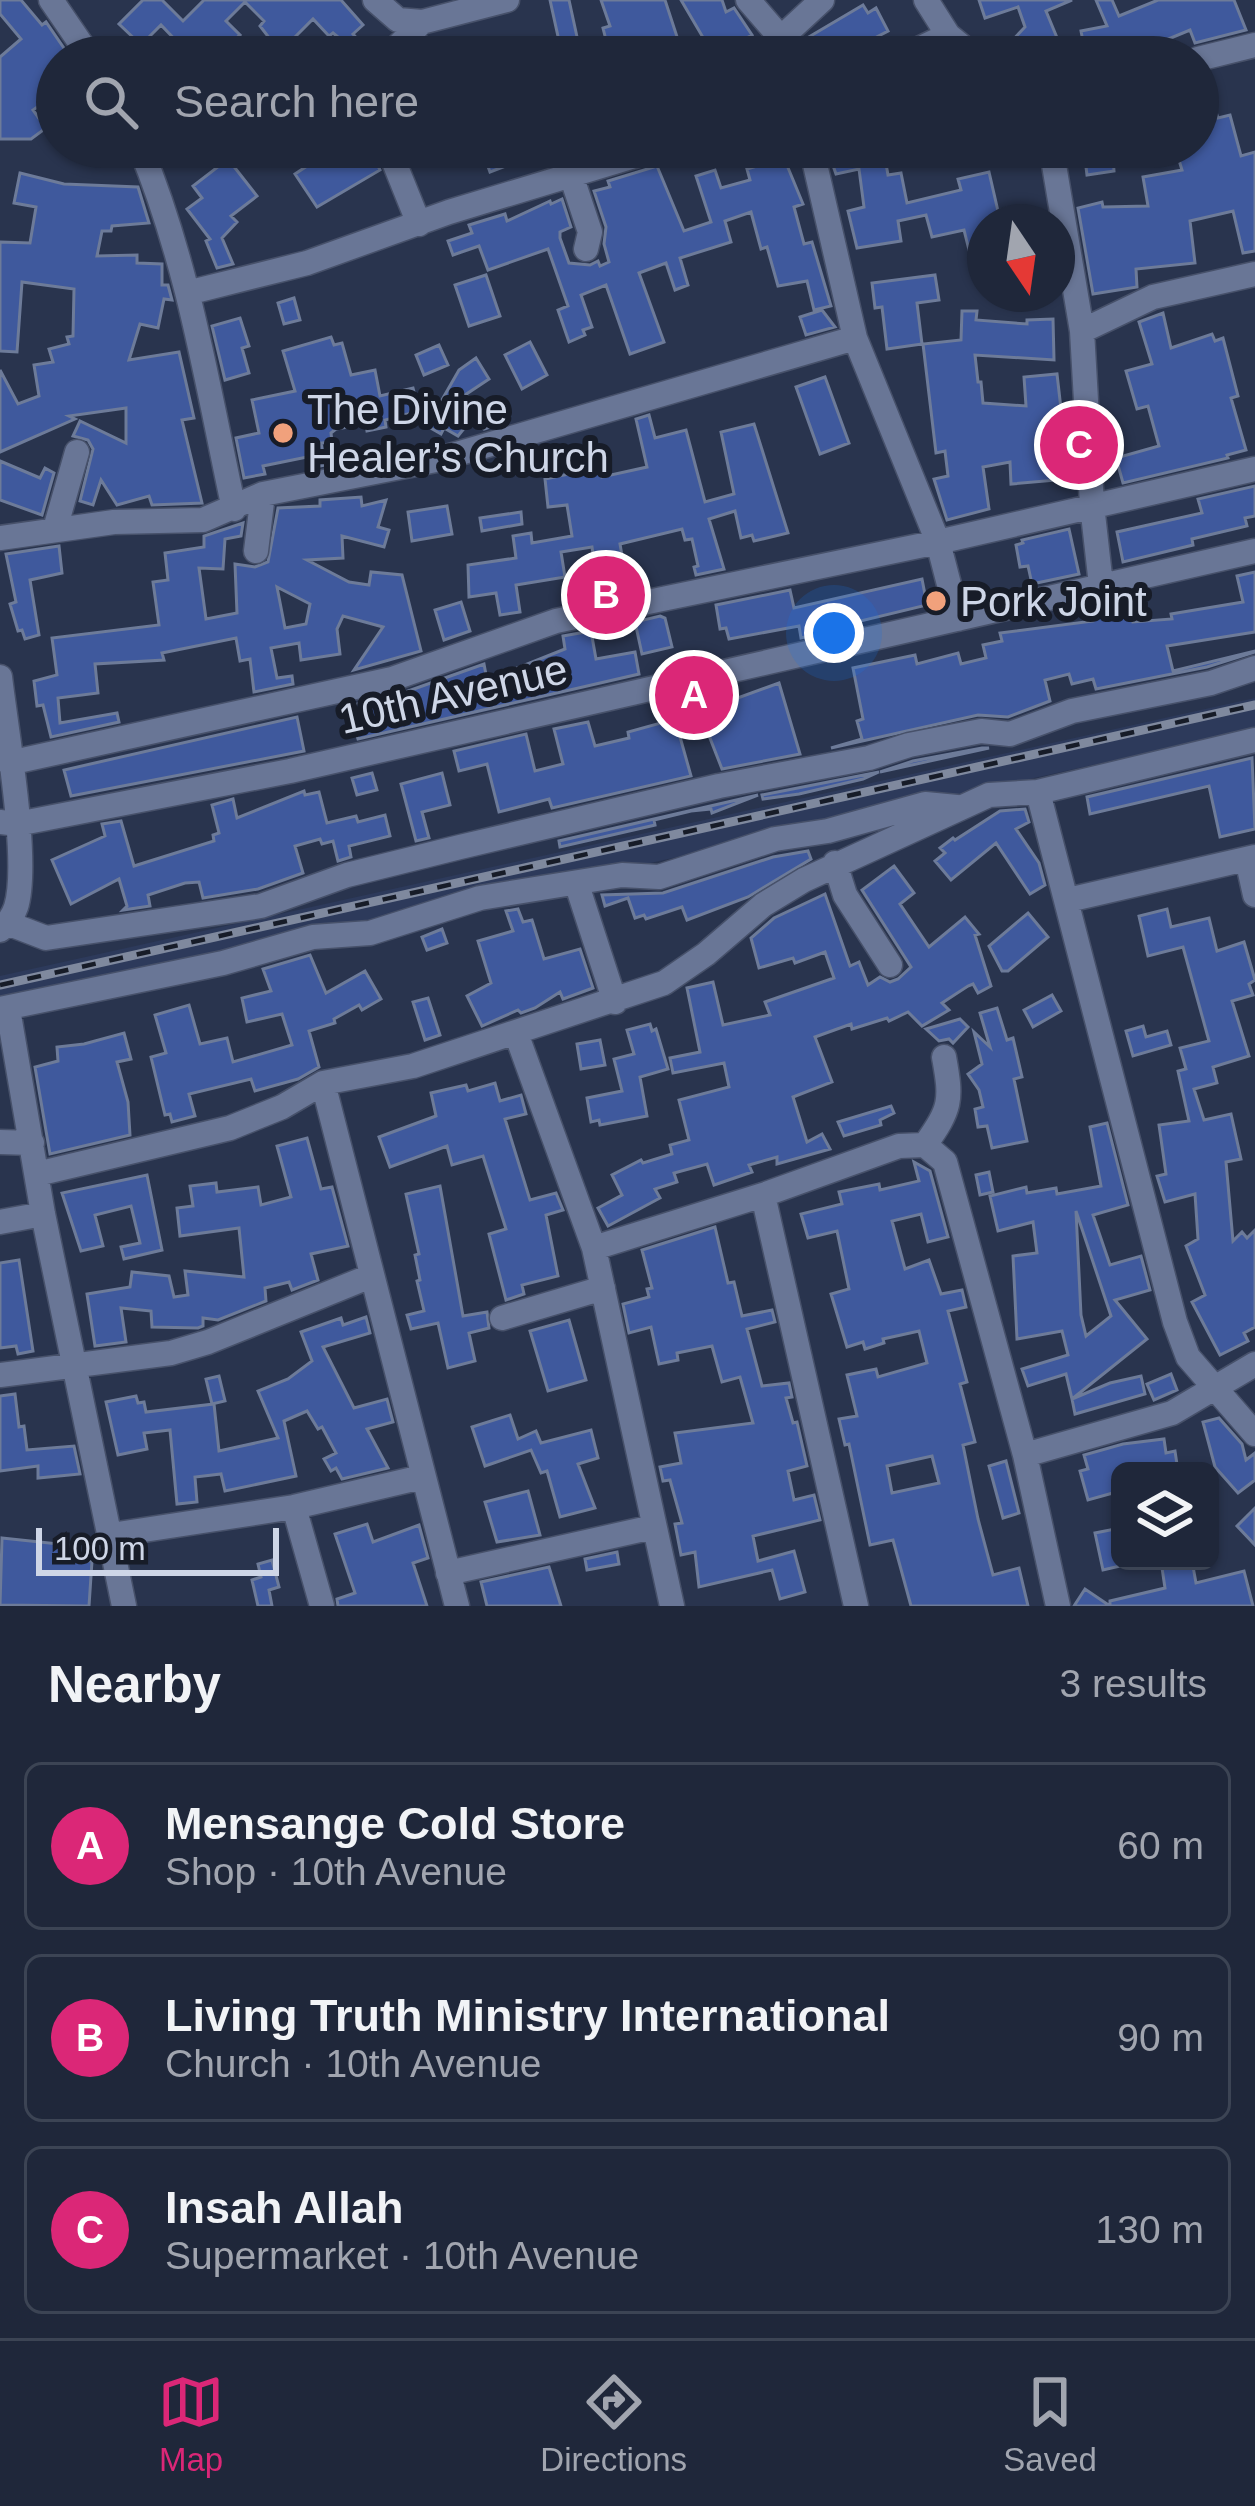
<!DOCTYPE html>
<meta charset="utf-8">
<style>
:root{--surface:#1f273a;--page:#2c3345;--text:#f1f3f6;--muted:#a1a5af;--line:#3c4454;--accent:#db2777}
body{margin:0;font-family:Helvetica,sans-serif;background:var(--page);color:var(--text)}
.controls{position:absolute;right:36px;bottom:36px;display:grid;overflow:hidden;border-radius:18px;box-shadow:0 3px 9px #0004}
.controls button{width:108px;height:108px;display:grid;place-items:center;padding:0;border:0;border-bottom:3px solid var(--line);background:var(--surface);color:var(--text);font:60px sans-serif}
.compass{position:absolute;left:967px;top:204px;width:108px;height:108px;border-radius:50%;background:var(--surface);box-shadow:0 3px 9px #0004;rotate:167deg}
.scale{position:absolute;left:36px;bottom:30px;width:243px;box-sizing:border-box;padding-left:12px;border:6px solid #ced6e7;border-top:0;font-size:33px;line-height:42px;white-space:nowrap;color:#ced6e7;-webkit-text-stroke:9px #171c28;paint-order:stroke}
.you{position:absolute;left:834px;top:633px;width:42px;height:42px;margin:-30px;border:9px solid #fff;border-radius:50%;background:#1a73e8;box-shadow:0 0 0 18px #1a73e833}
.badge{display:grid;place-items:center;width:78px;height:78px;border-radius:50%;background:var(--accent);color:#fff;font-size:39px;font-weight:700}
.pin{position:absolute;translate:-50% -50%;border:6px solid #fff;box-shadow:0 3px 12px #0006}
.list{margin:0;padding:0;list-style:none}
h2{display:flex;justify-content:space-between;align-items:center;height:156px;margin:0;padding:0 48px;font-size:51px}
h2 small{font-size:39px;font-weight:400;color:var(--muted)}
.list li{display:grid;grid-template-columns:78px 1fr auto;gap:36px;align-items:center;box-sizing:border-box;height:168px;margin:0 24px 24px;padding:0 24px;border:3px solid var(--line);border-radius:18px}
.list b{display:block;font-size:45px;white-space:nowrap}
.list p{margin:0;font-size:39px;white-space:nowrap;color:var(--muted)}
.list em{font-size:39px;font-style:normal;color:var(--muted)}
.icon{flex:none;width:66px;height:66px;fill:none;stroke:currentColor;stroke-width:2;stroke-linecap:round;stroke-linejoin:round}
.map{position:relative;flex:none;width:1255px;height:1606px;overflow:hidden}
.search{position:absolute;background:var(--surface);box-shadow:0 3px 9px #0004;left:36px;right:36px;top:36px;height:132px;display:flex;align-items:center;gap:30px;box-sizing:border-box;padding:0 42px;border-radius:66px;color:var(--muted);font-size:45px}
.sheet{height:732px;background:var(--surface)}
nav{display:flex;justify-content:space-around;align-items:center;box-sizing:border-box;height:168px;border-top:3px solid var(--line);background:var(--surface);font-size:33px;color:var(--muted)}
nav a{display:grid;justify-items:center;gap:6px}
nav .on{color:var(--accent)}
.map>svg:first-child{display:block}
</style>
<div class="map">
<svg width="1255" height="1606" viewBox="0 0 1255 1606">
<rect width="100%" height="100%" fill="#29344e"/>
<path fill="#2d3a5b" d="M1255 698V729L0 1007V976Z"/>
<path fill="#3f599d" stroke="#6d7b99" stroke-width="3" fill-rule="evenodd" d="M0 0H21L42 25 46 22 70 57H57V93L33 110 46 128 31 139H0V57L21 39 0 14Z
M143 0H162L183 21 204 0H341L363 25 353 34 368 51 355 57 349 46 333 33 329 36 313 19 280 52 260 26 264 21 245 2 226 21 240 35 215 57H209L199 48 195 52 187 43 183 48 161 25 141 45 119 24Z
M550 0H569L579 46 606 40 603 28 610 26 601 0H665L682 52 669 57H515L514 52 559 41Z
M681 0H722L726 12 734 8 752 35 724 50 718 40 708 46Z
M979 0H1072L1046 11 1065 57H1016L1006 47 1025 27 1018 7 985 18Z
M1096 0H1112L1119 16 1158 0H1234L1246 30 1195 43 1190 30 1125 57H1086L1081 31 1107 26Z
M863 5 868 13 876 8 888 31 838 57H811L802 41Z
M437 42 442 57H410L419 48Z
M763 42 770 57H732Z
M1216 112 1218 118 1230 115 1241 156 1255 152V251L1243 253 1233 211 1190 221 1195 263 1136 269 1137 287 1093 294 1078 208 1102 202 1103 207 1148 206 1143 177 1182 170 1175 147H1198L1200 116Z
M294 147H369L380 170 317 207 295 174 307 166Z
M431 147H475L476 148 438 163Z
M481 147H505L511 164 490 172Z
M847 147H883L888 175 901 173 907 203 961 190 958 179 989 172 998 211 1008 208 1011 222H985V249L969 250 964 230 932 237 926 215 898 221 901 241 857 248 848 211 864 207 859 169 836 174 830 157 848 153Z
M1113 156 1114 171 1087 175 1085 159Z
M784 158 803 204 794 207 804 244 812 242 831 306 814 310 807 281 778 286 767 247 761 249 751 212 725 221 731 242 680 258 688 285 675 290 666 263 639 273 664 342 630 354 606 285 581 295 592 327 583 330 585 335 569 342 558 310 568 306 548 249 488 270 479 246 453 255 448 241 472 233 469 225 505 214 507 221 550 201 551 204 562 199 571 227 560 232V238L569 263 590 265 598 261 600 266 609 262 604 244 606 227 594 191 610 187 608 181 657 166 684 231 711 222 696 176 715 170 721 188 750 180 747 169Z
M228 159 257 196 231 216 237 222 222 238 233 264 217 268 206 241 210 239 187 209 202 198 193 186Z
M20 173 64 184 138 187 149 223 112 226 111 231H102L97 256 137 255V263L162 264V285H168L172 300 164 299 158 328 140 324 129 360 179 352 194 418 182 420 202 503 152 505 149 496 117 505 101 480 93 505 80 501 93 449 88 440 73 436 80 421 126 443V408L69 416 75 419 0 452V370L18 404 39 396 34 365 53 362 49 349 69 344 67 337 73 336 74 289 22 282 17 352 0 351V242L30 243 36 207 14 203Z
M486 275 500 316 469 326 455 285Z
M935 275 939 300 917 303 922 344 887 349 882 307 875 308 872 283Z
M294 298 300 320 284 324 278 303Z
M822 310 835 327 806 335 800 317Z
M962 311H977L976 320 1027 324V320L1053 319 1054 360 975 355 978 382H981L983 403 1026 406 1024 377 1057 374 1069 479 1011 484 1010 462 983 467 989 509 947 520 934 479 948 476 945 451 936 453 923 344 961 340Z
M1163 313 1171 348 1212 334 1215 341 1223 338 1238 396 1231 398 1246 450 1227 455 1228 458 1123 483 1116 458 1159 446 1148 406 1137 409 1126 371 1152 364 1139 322Z
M240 318 249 346 242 348 249 373 225 380 212 326Z
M331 337 334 345 342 343 351 375 375 370 380 396 413 388 419 411 385 420 386 427 367 431 366 424 336 429 331 433 332 442 321 443 325 465 309 468 307 457 263 466 265 474 244 478 236 438 259 433 252 400 295 391 283 351Z
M530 342 547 375 522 389 505 355Z
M439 345 448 365 424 375 416 355Z
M476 358 489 379 465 395 501 415 496 425 484 429 470 421 458 436 444 428 441 434 427 426 459 370Z
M825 377 849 443 820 454 796 387Z
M649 415 655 438 686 430 705 502 734 494 721 432 754 424 788 533 754 541 752 535 741 538 735 511 709 519 724 569 696 575 694 567 698 566 692 539 685 540 682 529 620 544 627 585 598 590 592 547 561 552 565 577 516 585 520 612 500 615 496 593 469 597 468 565 516 558 513 536 531 533 532 543 572 536 567 505 548 507 545 479 601 467 602 477 647 467 636 419Z
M0 461 40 478 45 468 54 473 42 515 0 500Z
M1255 486V516L1245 518 1247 526 1192 539 1193 545 1123 562 1117 532 1202 513 1198 499Z
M361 497 362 506 386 500 378 527 389 530 384 547 342 536 343 558 307 560 349 582 369 585 371 572 402 575 421 651 354 670 383 627 343 616 337 629 340 654 301 660 299 643 271 648 277 678 292 676 293 684 254 692 250 659 240 661 236 638 162 653 164 660 95 664 98 693 58 698 60 723 117 713 119 722 51 737 43 705 37 706 34 681 57 675 52 638 159 625 153 582 168 580 165 553 204 547V536L243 523 241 536 225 539 223 569 199 568 206 619 237 613 235 564 255 567 268 562 278 508 320 506V500ZM277 587 310 604 306 624 285 628Z
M447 506 452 534 412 541 408 512Z
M521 512 522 524 482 531 480 518Z
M1069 529 1079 574 1032 584 1028 566 1020 567 1016 545 1023 543 1022 540Z
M59 546 62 573 30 580 39 635 25 639 22 630 18 631 10 604 16 602 6 554Z
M1255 572V632L1167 646 1173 671 1255 651V652L1207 667 1096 689 1093 679 1072 684 1069 674 1045 680 1050 701 1008 717 978 715 831 748 862 739 857 721 863 719 853 668 915 655 917 664 958 653 961 664 986 658 983 645 1002 641 1000 633 1093 621V614L1132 611 1133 622 1172 619 1171 614 1243 602 1237 576Z
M922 579 927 605 852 623 853 626 801 638 799 626 729 639 726 628 720 629 716 605 790 590 794 608Z
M461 602 470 631 444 640 435 610Z
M660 616 665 618 672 647 642 654 635 622Z
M591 631 596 659 635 652 639 674 358 739 348 706 397 695 484 664 487 680 565 649 563 636Z
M779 683 800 754 722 769 708 733 713 731 707 707 695 710 692 696 720 690 724 703Z
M297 717 304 751 71 796 64 770Z
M675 719 691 776 552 808 549 799 499 812 487 764 459 771 454 751 526 734 535 771 563 764 554 729 588 722 595 746 629 738 628 732Z
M982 748H989L880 772 913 761Z
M1252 758 1255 829 1220 837 1209 786 1090 814 1087 797Z
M879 772 863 779 799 794 763 799 762 795Z
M372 773 377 790 357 795 352 778Z
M442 773 450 805 422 812 429 838 416 841 401 784Z
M304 791 305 795 319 792 327 823 356 816 358 822 385 815 390 836 349 846 351 857 338 861 333 841 322 844 320 839 295 846 303 873 258 889 203 898 199 882 185 883 148 895 150 906 123 910 127 906 119 879 71 904 52 860 105 836 102 824 121 821 134 866 214 841 213 835 219 833 212 805 233 799 237 818Z
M758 795 712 813 711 809 691 811 654 820 655 825 560 847 559 841Z
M1025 809 1029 822 1016 829 1039 863 1045 885 1030 894 996 843 951 880 935 861 945 853 940 848 953 838 955 840 1000 811Z
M808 851 811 859 748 897 687 920 682 907 646 919 644 915 635 918 628 898 605 906 602 895 663 893 773 857Z
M894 866 914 893 900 904 929 947 965 917 979 934 975 935 991 986 978 993 973 984 968 986 942 1003 949 1010 922 1026 908 1012 889 1021 887 1018 852 1029 851 1024 815 1037 832 1082 793 1097 807 1142 822 1134 830 1149 777 1164V1157L749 1165 752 1172 714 1185 707 1164 674 1173 677 1182 655 1189 660 1198 608 1226 598 1208 622 1195 612 1175 641 1160 643 1163 672 1154 670 1145 689 1140 679 1100 729 1087 724 1063 673 1073 670 1058 700 1052 687 988 713 982 723 1025 770 1015 765 1002 834 978 825 952 795 963 793 958 759 968 751 938 774 918 825 894 850 966 859 962 868 985 880 977 890 982 898 979 911 967 862 890Z
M518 909 523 922 532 920 544 959 580 949 593 988 563 999 560 992 535 1008 521 1013 518 1010 482 1026 467 996 491 983 478 941 513 931 506 911Z
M1167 909 1171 927 1209 918 1217 951 1244 942 1255 980 1249 984 1253 995 1232 1001 1249 1056 1213 1067 1217 1083 1194 1089 1204 1120 1231 1114 1241 1159 1226 1162 1233 1241 1242 1232 1247 1238 1255 1230V1327L1244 1333 1248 1341 1220 1355 1192 1302 1205 1295 1186 1246 1198 1239 1195 1194 1165 1202 1157 1176 1166 1174 1159 1125 1189 1121 1178 1071 1186 1069 1180 1048 1209 1041 1183 947 1148 956 1139 916Z
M1028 913 1048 937 1008 971H1002L989 946Z
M442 929 447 943 427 950 422 937Z
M310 955 326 993 365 971 381 999 362 1010 359 1005 334 1019 335 1023 309 1031 319 1067 298 1079 255 1091 251 1079 189 1094 195 1116 172 1122 170 1114 165 1115 151 1057 166 1053 155 1015 189 1005 200 1044 227 1038 233 1062 292 1045 282 1014 247 1022 242 998 271 991 263 969Z
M1052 995 1061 1011 1033 1027 1024 1010Z
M428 998 440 1035 425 1040 413 1002Z
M997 1008 1007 1040 1013 1038 1022 1077 1014 1079 1027 1141 992 1148 987 1126 978 1127 975 1109 983 1107 979 1090 968 1074 982 1064 974 1032 990 1047 980 1013Z
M960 1019 968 1027 953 1043 949 1039 939 1041 926 1029Z
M650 1024 652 1031 656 1029 668 1069 640 1077 647 1116 600 1125 599 1120 591 1122 587 1098 622 1091 614 1059 634 1054 627 1030Z
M1143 1026 1146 1037 1167 1031 1171 1045 1133 1056 1126 1031Z
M124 1033 131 1059 117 1062 128 1102 130 1135 50 1154 35 1067 58 1061 57 1047 84 1044Z
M600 1040 605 1065 581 1069 577 1044Z
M495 1083 500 1101 521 1095 526 1114 505 1119 530 1200 556 1193 563 1210 546 1215 558 1276 522 1285 524 1294 506 1300 489 1234 506 1229 483 1156 452 1165 447 1146 390 1167 379 1137 436 1116 431 1093 466 1085 468 1091Z
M891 1106 894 1113 880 1120 881 1125 844 1136 838 1122Z
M1107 1123 1128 1205 1093 1215 1110 1265 1141 1256 1150 1290 1115 1300 1147 1339 1072 1399 1066 1374 1028 1386 1022 1369 1068 1355 1062 1331 1017 1339 1013 1256 1037 1253 1033 1222 998 1231 990 1196 1026 1187 1027 1193 1056 1188 1057 1194 1101 1186 1090 1127ZM1076 1211 1111 1316 1086 1336 1081 1315Z
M307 1138 321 1189 332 1187 348 1246 311 1254 318 1280 292 1290 289 1282 265 1288 266 1301 218 1320 203 1318V1326L198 1328 152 1327 151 1311 121 1308 126 1342 95 1346 87 1294 130 1287 132 1272 169 1276 174 1297 188 1295 185 1271 244 1277 239 1228 180 1236 177 1208 193 1206 190 1186 216 1183 217 1192 258 1187 261 1205 291 1197 277 1146Z
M914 1162 930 1171 948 1237 928 1242 921 1214 892 1221 905 1269 929 1260 941 1294 962 1290 966 1307 948 1311 967 1382 960 1384 975 1442 963 1445 978 1519 993 1575 1019 1568 1028 1606H911L893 1540 870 1545 849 1444 845 1445 839 1419 857 1416 847 1375 876 1369 878 1377 927 1363 919 1331 883 1339 884 1343 865 1349 863 1342 847 1347 831 1294 849 1289 837 1231 808 1238 801 1214 842 1204 839 1192 879 1184 880 1190 919 1181ZM932 1456 939 1483 892 1493 887 1466Z
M989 1172 993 1192 980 1195 976 1175Z
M147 1175 162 1250 124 1259 121 1247 140 1243 131 1206 95 1215 103 1246 81 1251 62 1193Z
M440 1186 463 1316 487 1312 489 1328 469 1333 475 1361 448 1368 438 1323 411 1329 407 1315 424 1311 417 1281 420 1280 415 1255 419 1254 406 1194Z
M715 1227 728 1283 734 1282 742 1316 772 1310 775 1322 747 1329 762 1386 789 1383 792 1397 786 1398 793 1423 797 1422 807 1466 788 1471 794 1500 814 1495 820 1520 753 1536 758 1561 794 1551 805 1592 780 1599 772 1570 699 1587 695 1552 681 1555 675 1524 682 1523 670 1480 663 1481 660 1467 681 1463 675 1433 753 1423 740 1377 722 1382 712 1346 677 1353 678 1360 659 1364 651 1327 629 1333 623 1304 649 1297 647 1289 652 1288 642 1250Z
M19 1260 33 1351 18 1354 16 1346 0 1348V1263Z
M366 1317 370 1333 323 1347 354 1408 387 1399 393 1422 367 1429 388 1468 342 1479 336 1468 331 1471 324 1459 336 1453 322 1427 318 1429 307 1411 284 1421 296 1476 225 1491 221 1474 195 1477 197 1502 177 1504 170 1430 144 1433 147 1449 118 1455 106 1402 136 1396 138 1403 144 1402 146 1412 214 1404 219 1451 278 1438 258 1391 288 1379 312 1361 301 1332 341 1318 343 1325Z
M569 1320 586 1380 548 1391 530 1331Z
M1171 1374 1177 1390 1154 1400 1147 1384Z
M219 1376 225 1401 212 1404 206 1379Z
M1141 1376 1145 1394 1075 1414 1072 1399 1110 1383Z
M15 1394 19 1427 24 1426 27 1450 74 1446 80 1474 38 1478V1466L0 1471V1396Z
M510 1415 518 1439 536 1431 541 1443 591 1430 598 1458 578 1464 595 1508 560 1517 547 1471 541 1473 531 1450 485 1466 472 1427Z
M1219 1418 1242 1444 1246 1460 1255 1453V1480L1238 1493 1215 1467 1203 1422Z
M1164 1439 1166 1453 1175 1451 1178 1471H1120V1491L1088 1500 1080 1471 1088 1469 1084 1455 1123 1444Z
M1006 1461 1019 1513 1003 1518 989 1466Z
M528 1491 540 1535 497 1542 485 1502Z
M1255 1508V1545L1237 1526Z
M367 1524 373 1542 419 1525 428 1558 413 1563 427 1606H338L337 1599 355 1593 335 1534Z
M1120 1528V1566L1103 1570 1095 1533Z
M2 1538 78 1546V1560L92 1561 89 1606 0 1605Z
M617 1552 619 1564 587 1570 585 1559Z
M272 1560 279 1587 269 1590 272 1606H258L252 1580 261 1577 258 1564Z
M1161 1561H1192L1196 1583 1244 1571 1253 1606H1074L1085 1589 1110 1606V1601L1165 1588Z
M549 1567 561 1606H487L481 1582Z"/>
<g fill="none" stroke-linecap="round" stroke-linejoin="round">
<defs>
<path id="minor" d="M51 0 90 57
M375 0 398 20 422 22 507 0
M748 0 781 38 787 57
M926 0 948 35 975 57
M781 38 822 0
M314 57 325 52 337 57
M387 57 422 22
M902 57 948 35
M1198 59 1255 45
M140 147C189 266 207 384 234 509
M388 147 419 224
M811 147 855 338 938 542 958 619
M1051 147 1082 331
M572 178 590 232 586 249
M191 292 307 263 449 212 664 147
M55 529 77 452
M0 538 114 522 203 520 263 494 436 460 855 338
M256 551 263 494
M1101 585 1092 505 1082 331 1153 297 1255 274
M0 677C6 729 30 862 16 907 13 916 7 924 0 930
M9 763 392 679 556 621 938 542 1255 469
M1038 792 1175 1322 1188 1357 1255 1434
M0 822 17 824 290 771 1255 551
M1247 859 1255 895
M835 863 845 895 890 965
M577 885 615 1002
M1068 900 1255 857
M7 923 46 938 261 906 347 875 460 847 719 786 869 758 909 745 981 731 1010 734 1072 711 1211 683 1255 668
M0 1009 223 963 313 937 370 933 480 898 622 875 659 877 775 839 828 831 925 804 957 807
M8 1009 43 1214 124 1606
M516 1033 594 1248 672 1606
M323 1083 457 1606
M0 1142 32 1143
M925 1145C951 1108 952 1101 944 1057
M37 1174 230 1128 282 1107 323 1083 413 1066 664 983 706 954 763 905 804 880 989 795 1038 792 1255 740
M763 1195 856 1606
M0 1222 43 1214
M594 1248 763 1195 899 1146 925 1145 945 1162 1025 1455 1058 1606
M502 1318 603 1288
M0 1375 171 1353 208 1342 371 1276
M1025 1455 1172 1413 1255 1364
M294 1507 322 1606
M111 1535 294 1507 422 1477
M448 1573 653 1527"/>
</defs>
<use href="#minor" stroke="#47516a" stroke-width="27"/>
<use href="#minor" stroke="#697696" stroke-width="24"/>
<defs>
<path id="rail" d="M0 985 1255 705"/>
</defs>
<use href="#rail" stroke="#7f899e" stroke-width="9"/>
<use href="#rail" stroke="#171c28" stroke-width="4.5" stroke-dasharray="14" stroke-linecap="butt"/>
</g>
<g fill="#f1a17c" stroke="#171c28" stroke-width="4.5">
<circle cx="283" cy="433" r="12"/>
<circle cx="936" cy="601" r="12"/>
</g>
<g text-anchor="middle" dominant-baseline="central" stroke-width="12" stroke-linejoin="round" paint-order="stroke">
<g font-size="42" fill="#ced6e7" stroke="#171c28" text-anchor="start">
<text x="307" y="409">The Divine<tspan x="307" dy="48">Healer’s Church</tspan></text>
<text x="960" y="601">Pork Joint</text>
</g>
<g font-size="42" fill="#ced6e7" stroke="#171c28">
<text transform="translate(453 694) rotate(-13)">10th Avenue</text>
</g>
</g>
</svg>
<div class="controls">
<button><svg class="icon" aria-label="layers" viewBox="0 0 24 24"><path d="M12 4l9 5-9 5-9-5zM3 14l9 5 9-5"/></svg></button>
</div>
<svg class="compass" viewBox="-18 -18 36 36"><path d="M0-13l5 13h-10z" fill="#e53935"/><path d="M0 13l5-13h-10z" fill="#a1a5af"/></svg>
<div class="scale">100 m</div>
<div class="you"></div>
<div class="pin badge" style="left:694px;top:695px">A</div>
<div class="pin badge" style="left:606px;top:595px">B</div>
<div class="pin badge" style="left:1079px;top:445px">C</div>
<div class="search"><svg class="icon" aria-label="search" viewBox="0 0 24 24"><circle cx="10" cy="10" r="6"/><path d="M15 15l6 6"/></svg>Search here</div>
</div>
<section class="sheet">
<h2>Nearby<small>3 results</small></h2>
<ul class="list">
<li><span class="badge">A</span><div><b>Mensange Cold Store</b><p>Shop · 10th Avenue</p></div><em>60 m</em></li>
<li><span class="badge">B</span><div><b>Living Truth Ministry International</b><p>Church · 10th Avenue</p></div><em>90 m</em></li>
<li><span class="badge">C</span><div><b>Insah Allah</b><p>Supermarket · 10th Avenue</p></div><em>130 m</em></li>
</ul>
</section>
<nav>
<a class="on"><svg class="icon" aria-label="map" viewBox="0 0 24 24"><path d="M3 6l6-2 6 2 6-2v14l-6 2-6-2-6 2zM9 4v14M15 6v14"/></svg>Map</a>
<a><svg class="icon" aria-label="directions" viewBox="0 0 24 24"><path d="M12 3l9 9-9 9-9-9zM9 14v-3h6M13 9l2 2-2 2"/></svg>Directions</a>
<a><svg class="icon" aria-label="saved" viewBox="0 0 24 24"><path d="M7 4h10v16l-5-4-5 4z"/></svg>Saved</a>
</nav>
